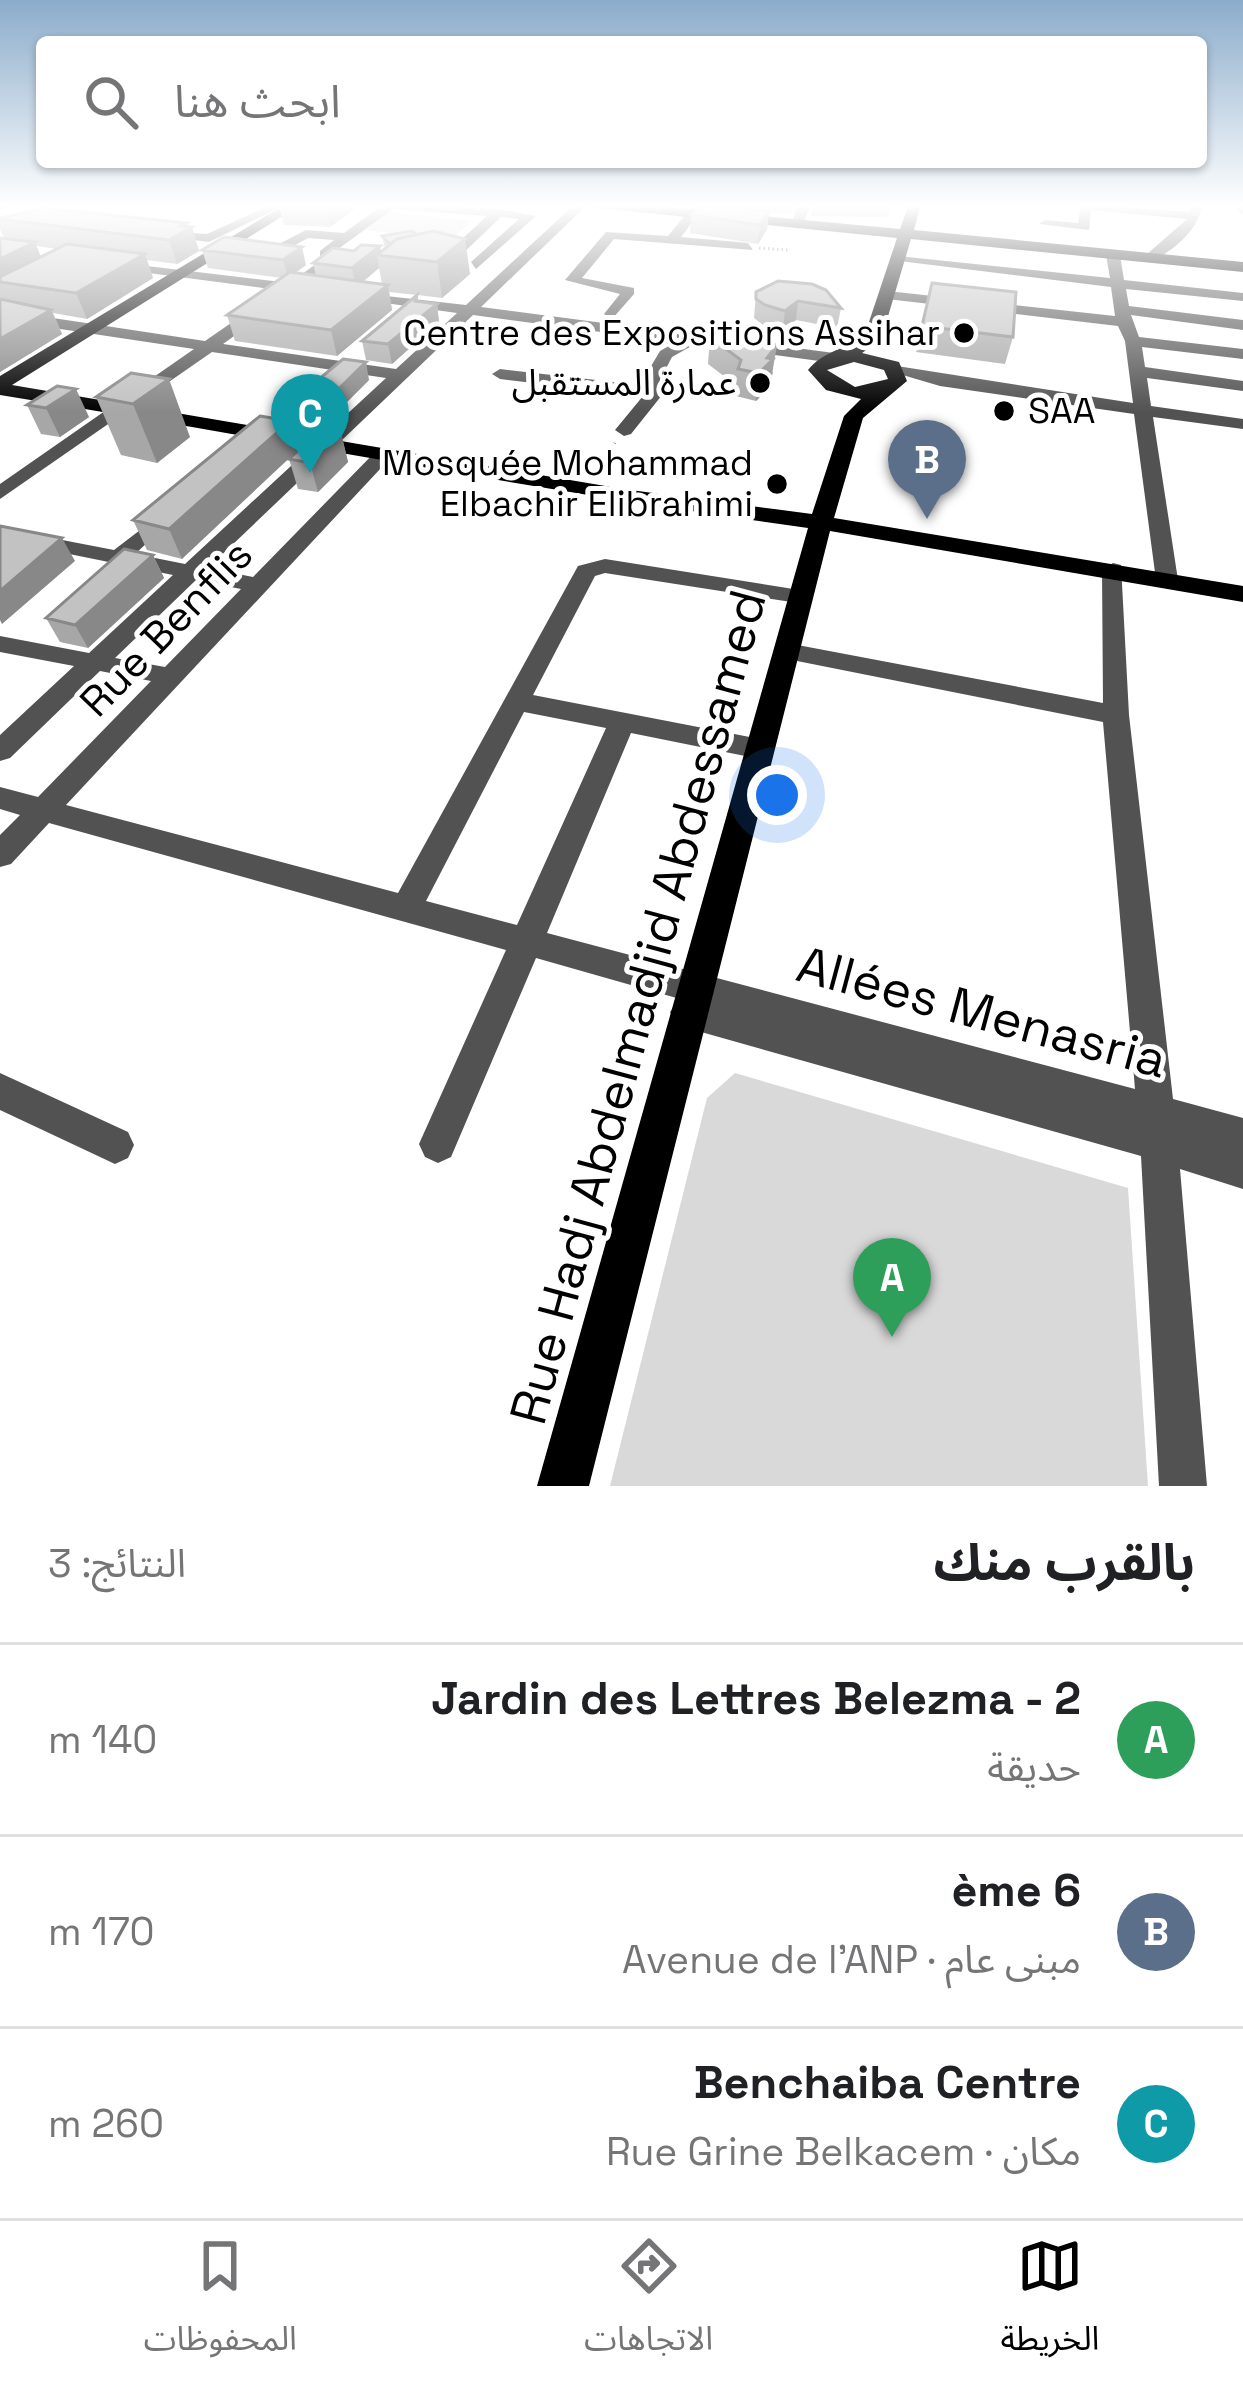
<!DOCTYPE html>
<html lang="ar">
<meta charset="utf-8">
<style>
:root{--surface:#fff;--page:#f6f6f6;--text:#202124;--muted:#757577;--line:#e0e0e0;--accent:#000}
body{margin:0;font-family:"Space Grotesk","Noto Sans Arabic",sans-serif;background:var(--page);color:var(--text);direction:rtl}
.you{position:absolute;left:777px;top:795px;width:42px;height:42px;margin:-30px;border:9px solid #fff;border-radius:50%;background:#1a73e8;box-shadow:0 0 0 18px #1a73e833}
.badge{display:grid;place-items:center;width:78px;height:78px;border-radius:50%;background:var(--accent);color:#fff;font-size:39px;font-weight:700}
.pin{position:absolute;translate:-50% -99px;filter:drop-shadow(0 3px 6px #0008)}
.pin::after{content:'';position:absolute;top:63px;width:42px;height:36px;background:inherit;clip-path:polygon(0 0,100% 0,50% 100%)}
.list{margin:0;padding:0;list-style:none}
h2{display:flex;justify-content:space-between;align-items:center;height:156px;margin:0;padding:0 48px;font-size:51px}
h2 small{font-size:39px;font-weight:400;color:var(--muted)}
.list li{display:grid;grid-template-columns:78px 1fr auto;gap:36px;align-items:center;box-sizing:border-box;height:192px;padding:0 48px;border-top:3px solid var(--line)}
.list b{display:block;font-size:45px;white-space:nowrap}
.list p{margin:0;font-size:39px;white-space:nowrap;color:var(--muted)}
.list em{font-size:39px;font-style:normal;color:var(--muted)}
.icon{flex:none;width:66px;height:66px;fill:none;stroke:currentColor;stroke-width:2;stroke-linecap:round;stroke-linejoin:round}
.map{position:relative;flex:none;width:1243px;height:1486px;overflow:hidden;direction:ltr}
.search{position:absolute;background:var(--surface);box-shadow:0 3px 9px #0004;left:36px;right:36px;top:36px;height:132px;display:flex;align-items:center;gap:30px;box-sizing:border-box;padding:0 42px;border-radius:12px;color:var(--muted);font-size:45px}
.sheet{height:732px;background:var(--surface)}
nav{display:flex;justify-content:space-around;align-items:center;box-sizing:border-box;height:168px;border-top:3px solid var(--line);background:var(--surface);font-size:33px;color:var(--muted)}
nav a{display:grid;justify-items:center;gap:6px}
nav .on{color:var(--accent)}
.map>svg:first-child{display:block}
</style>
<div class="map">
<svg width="1243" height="1486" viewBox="0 0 1243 1486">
<rect width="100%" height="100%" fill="#fff"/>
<path fill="#d9d9d9" d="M389 212 472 221 451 240 365 230Z
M735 1073 1128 1188 1148 1486H610L707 1098Z"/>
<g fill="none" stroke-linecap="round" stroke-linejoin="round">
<path stroke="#747474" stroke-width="3" stroke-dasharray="1.5 3" stroke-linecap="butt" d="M57 213 74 204
M759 248 789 250
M594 473 615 443"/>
<path fill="#525252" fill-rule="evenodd" d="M272 204H287L209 242 156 235 163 231 207 234Z
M384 204 498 209 536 216 476 269 471 262 519 219 501 217 460 256 433 262 428 255 450 250 487 216 393 209 334 252 332 266 306 285 311 286V292H295L223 344 396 369 457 313 356 299 351 298V292L466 305 575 204H588L481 307 834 353 842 358 834 363 695 344 672 357 660 380 670 385 631 434 624 436 615 430 643 396 500 379 492 374 500 369 640 385 660 351 676 342 473 315 208 568 253 577 379 448 396 452 66 805 398 893 578 566 605 559 806 591 809 596 798 603 605 573 595 576 533 695 760 739 774 749 760 759 631 733 547 933 1135 1089 1103 722 787 659 775 651 787 643 1103 703 1102 570 1113 563 1121 565 1129 715 1173 1099 1243 1118V1189L1180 1169 1207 1486H1159L1141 1156 687 1028 675 1023 670 1012 680 999 536 958 451 1157 438 1163 425 1157 419 1144 506 950 49 823 11 864 0 867V835L20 815 0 809V787L38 797 151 681 100 671 10 758 0 761V735L74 666 0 652V636L89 653 173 575 0 540V528L114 550 165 511 175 517 135 554 185 564 386 378 212 352 0 499V484L194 349 0 320V310L205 341 279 290 118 269 113 262 290 283 320 261V251L334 240 308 238 286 250 281 243 306 230 344 233ZM196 580 241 589 165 667 115 658ZM524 712 606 728 517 925 426 901Z
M694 204H706L681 237 748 243 753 250 614 239 582 278 634 288V294L612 319 604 314 620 294 565 280 606 232 668 236Z
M799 204H811L803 224 797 228 791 224Z
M1081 204 1189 212 1192 204H1202C1200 228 1176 249 1151 262L1146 255 1187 219 1091 210 1089 230 1039 224 1045 220 1078 223Z
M1237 204H1243V214L1237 210Z
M1113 251 1120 255 1124 280 1243 293V301L1126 289 1129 306 1243 320V330L1131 315 1139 337 1243 349V359L1142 347 1145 367 1243 381V391L1147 378 1151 406 1243 419V429L1153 417 1178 580 1167 587 1156 580 1134 414 940 386 889 371 897 366 1133 403 1125 341 1118 326 887 299 880 295 887 291 1115 316 1111 287 891 260 898 256 1110 278 1106 255Z
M0 1073 128 1132 134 1145 128 1158 115 1164 0 1110Z"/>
<path fill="#000" fill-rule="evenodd" d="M0 204H11L0 209Z
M286 204H302L12 385 623 489 812 514 844 416 861 399 826 390 808 370C821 353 845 348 864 337L897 238 598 208 592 204H636L900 229 909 204H921L914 230 1243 262V272L911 239 881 340 862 353 899 362 907 381 863 418 834 518 1243 586V602L830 531 589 1486H537L808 528C537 491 269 438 0 395V376ZM854 362 884 370 888 379 855 387 827 370Z"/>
</g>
<path fill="#a7a7a7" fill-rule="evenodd" d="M278 204H356L357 207 330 227 284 225Z
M709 204H795L790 214 769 212 767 229 758 244 690 233 691 215 709 206Z
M813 204H892L888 217 811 216Z
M0 218 187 223 199 251 177 264 147 260 153 278 87 319 53 313 62 334 0 372V238H4L0 229ZM36 246 58 249 41 257Z
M382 236 470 274 442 298 418 295V301L437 304 439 322 392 364 366 360 362 341 417 295 389 292 392 310 337 356 235 341 227 315 282 278 208 268 202 250 224 237 306 265 295 273 316 276 313 263 354 251H381L385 248ZM379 268 382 284 363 282Z
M932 283 1013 337 1005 364 916 352Z
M756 292 841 308 837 328 796 320 783 330 763 325 754 318Z
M710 337 773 372 770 386 756 401 736 396 737 386 708 364Z
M131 373 190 437 157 463 121 455 96 397Z
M369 380 317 432 292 428 182 559 147 550 133 520 287 421 283 409Z
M27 405 89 417 60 437 41 434Z
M341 433 348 462 318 492 298 489 289 459Z
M153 555 164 578 88 648 60 642 46 618Z"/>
<path fill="#888" d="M325 204H356L357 207 330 227Z
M769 211 767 229 758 244 760 225Z
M187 223 189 229 192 227 199 251 177 264 169 240 181 226Z
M465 239 470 274 442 298 437 262Z
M35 242 44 265 0 282V259Z
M380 246 382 255H377L379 268 356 287 352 268Z
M302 247 306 265 288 278 283 260Z
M145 254 153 278 87 319 76 293Z
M388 285 392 310 337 356 331 330Z
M798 301 796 320 783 330 785 311Z
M437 304 439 322 392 364 388 344Z
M51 310 62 334 0 372V339Z
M777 345 770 386 756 401 759 373Z
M366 362 369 380 317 432 313 414Z
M169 379 190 437 157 463 133 404Z
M76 389 89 417 60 437 46 408Z
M290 421 298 450 182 559 169 529Z
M341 433 348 462 318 492 310 463Z
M62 538 75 561 2 624 0 620V591Z
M153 555 164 578 88 648 75 625Z"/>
<path fill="#c2c2c2" stroke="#888" stroke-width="3" d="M699 205 769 211 760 225 691 215Z
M44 208 187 223 181 226 192 227 169 240 0 219V218Z
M412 231 416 234 397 239 390 244 382 236Z
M433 231 465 239 437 262 377 255 397 239Z
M224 237 302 247 283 260 202 250Z
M0 238 35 242 0 259Z
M67 244 145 254 76 293 0 282V277Z
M361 245 380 246 352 268 313 263 333 248 354 251Z
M290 272 388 285 331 330 227 315Z
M778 281 812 284 826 290 841 308 798 301 785 311 765 305 756 299V292Z
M932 283 1016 292 1013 337 922 326Z
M417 295 415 301 437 304 388 344 362 341Z
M0 299 51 310 0 339Z
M710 337 752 347 759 340 777 345 767 358 773 359 759 373 738 369 741 360Z
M343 359 366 362 313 414 283 409Z
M131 373 169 379 133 404 96 397Z
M57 386 76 389 46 408 27 405Z
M260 416 290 421 169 529 133 520Z
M322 429 341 433 310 463 289 459Z
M0 526 62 538 0 591Z
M124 549 153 555 75 625 46 618Z"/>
<linearGradient id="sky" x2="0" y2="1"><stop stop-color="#8baccb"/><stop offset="0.5" stop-color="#fff"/><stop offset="1" stop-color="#fff" stop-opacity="0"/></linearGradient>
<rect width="1243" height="412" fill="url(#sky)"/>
<g fill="#000" stroke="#fff" stroke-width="4.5">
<circle cx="964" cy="333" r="12"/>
<circle cx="760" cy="383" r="12"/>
<circle cx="1004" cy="411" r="12"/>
<circle cx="777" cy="484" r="12"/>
</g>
<g text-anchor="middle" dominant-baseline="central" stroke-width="10" stroke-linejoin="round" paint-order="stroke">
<g font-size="36" fill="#000" stroke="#fff" text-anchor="end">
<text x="940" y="333">Centre des Expositions Assihar</text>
<text x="736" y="383">عمارة المستقبل</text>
<text x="1028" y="411" text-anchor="start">SAA</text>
<text x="753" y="463">Mosquée Mohammad<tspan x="753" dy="41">Elbachir Elibrahimi</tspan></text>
</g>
<g font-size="42" fill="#000" stroke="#fff">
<text transform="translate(166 628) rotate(-46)">Rue Benflis</text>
</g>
<g font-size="51" fill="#000" stroke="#fff">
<text transform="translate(638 1007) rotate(-75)">Rue Hadj Abdelmadjid Abdessamed</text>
<text transform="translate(982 1012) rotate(15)">Allées Menasria</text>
</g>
</g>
</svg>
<div class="you"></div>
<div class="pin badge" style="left:892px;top:1337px;background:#2e9e5b">A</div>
<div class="pin badge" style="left:927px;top:519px;background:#5c6f8a">B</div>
<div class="pin badge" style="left:310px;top:473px;background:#0f9aa8">C</div>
<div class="search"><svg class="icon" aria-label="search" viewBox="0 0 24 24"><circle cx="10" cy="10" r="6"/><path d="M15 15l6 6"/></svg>ابحث هنا</div>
</div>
<section class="sheet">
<h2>بالقرب منك<small>النتائج: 3</small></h2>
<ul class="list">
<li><span class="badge" style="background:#2e9e5b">A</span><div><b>Jardin des Lettres Belezma - 2</b><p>حديقة</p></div><em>140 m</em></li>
<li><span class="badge" style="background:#5c6f8a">B</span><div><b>6 ème</b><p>مبنى عام · Avenue de l'ANP</p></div><em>170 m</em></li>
<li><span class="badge" style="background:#0f9aa8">C</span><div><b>Benchaiba Centre</b><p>مكان · Rue Grine Belkacem</p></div><em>260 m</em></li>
</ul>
</section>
<nav>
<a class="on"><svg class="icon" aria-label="map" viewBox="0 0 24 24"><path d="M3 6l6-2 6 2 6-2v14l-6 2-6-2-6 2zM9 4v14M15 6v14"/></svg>الخريطة</a>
<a><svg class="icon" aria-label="directions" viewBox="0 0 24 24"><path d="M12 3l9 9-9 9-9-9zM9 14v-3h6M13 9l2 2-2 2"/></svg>الاتجاهات</a>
<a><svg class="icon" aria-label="saved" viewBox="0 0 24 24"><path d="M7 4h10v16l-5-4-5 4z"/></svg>المحفوظات</a>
</nav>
